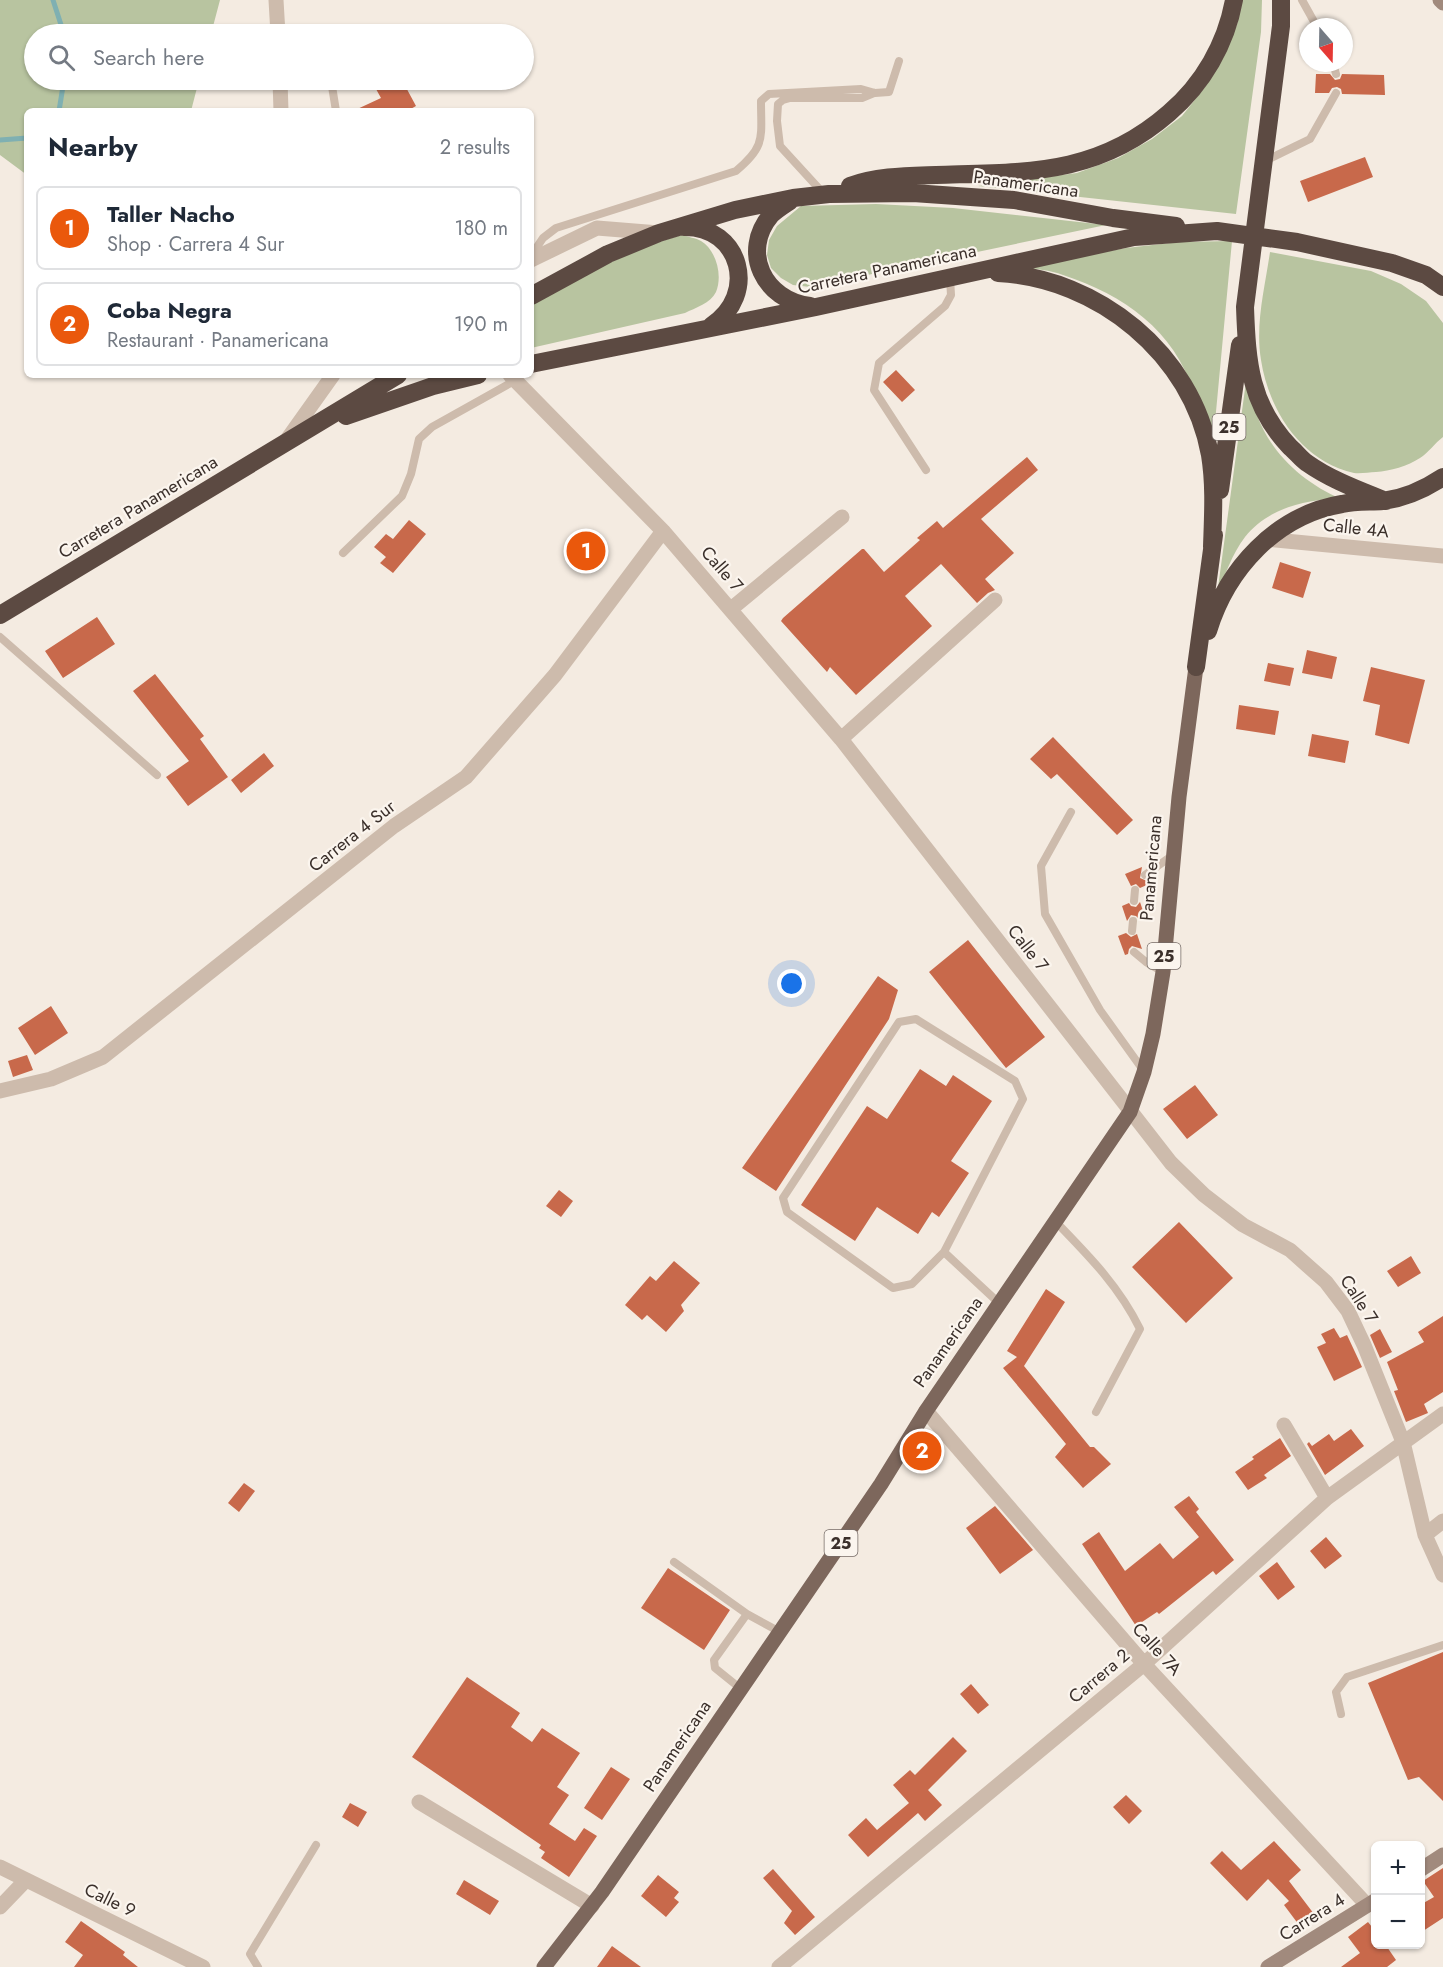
<!DOCTYPE html>
<meta charset="utf-8">
<style>
:root{--surface:#fff;--page:#f6f6f7;--text:#1f2937;--muted:#747a83;--line:#e0e1e3;--accent:#ea580c}
body{margin:0;font-family:Jost,sans-serif;background:var(--page);color:var(--text)}
.controls{position:absolute;right:18px;bottom:18px;display:grid;overflow:hidden;border-radius:9px;box-shadow:0 2px 4px #0004}
.controls button{width:54px;height:54px;display:grid;place-items:center;padding:0;border:0;border-bottom:2px solid var(--line);background:var(--surface);color:var(--text);font:30px sans-serif}
.compass{position:absolute;left:1299px;top:18px;width:54px;height:54px;border-radius:50%;background:var(--surface);box-shadow:0 2px 4px #0004;rotate:160deg}
.you{position:absolute;left:792px;top:984px;width:21px;height:21px;margin:-15px;border:4px solid #fff;border-radius:50%;background:#1a73e8;box-shadow:0 0 0 9px #1a73e833}
.badge{display:grid;place-items:center;width:39px;height:39px;border-radius:50%;background:var(--accent);color:#fff;font-size:20px;font-weight:700}
.pin{position:absolute;translate:-50% -50%;border:3px solid #fff;box-shadow:0 2px 6px #0006}
.list{margin:0;padding:0;list-style:none}
h2{display:flex;justify-content:space-between;align-items:center;height:78px;margin:0;padding:0 24px;font-size:26px}
h2 small{font-size:20px;font-weight:400;color:var(--muted)}
.list li{display:grid;grid-template-columns:39px 1fr auto;gap:18px;align-items:center;box-sizing:border-box;height:84px;margin:0 12px 12px;padding:0 12px;border:2px solid var(--line);border-radius:9px}
.list b{display:block;font-size:22px;white-space:nowrap}
.list p{margin:0;font-size:20px;white-space:nowrap;color:var(--muted)}
.list em{font-size:20px;font-style:normal;color:var(--muted)}
.icon{flex:none;width:33px;height:33px;fill:none;stroke:currentColor;stroke-width:2;stroke-linecap:round;stroke-linejoin:round}
.map{position:relative;flex:none;width:1443px;height:1967px;overflow:hidden}
.search{position:absolute;background:var(--surface);box-shadow:0 2px 4px #0004;left:24px;top:24px;width:510px;height:66px;display:flex;align-items:center;gap:15px;box-sizing:border-box;padding:0 21px;border-radius:33px;color:var(--muted);font-size:22px}
.panel{position:absolute;background:var(--surface);box-shadow:0 2px 4px #0004;left:24px;top:108px;width:510px;height:270px;border-radius:9px}
.map>svg:first-child{display:block}
</style>
<div class="map">
<svg width="1443" height="1967" viewBox="0 0 1443 1967">
<rect width="100%" height="100%" fill="#f4ebe1"/>
<path fill="#b8c4a0" d="M0 0H220L211 34H34V80H199L191 111H27V175L0 155Z
M1242 0H1262L1261 32 1236 214 978 186 1077 173 1118 158 1152 139 1182 116 1205 87 1237 25Z
M876 204 953 208 1106 225 810 287 793 285 781 278 771 268 767 255 769 240 777 226 801 206Z
M682 235C688 237 696 238 701 241 716 250 723 275 716 292 711 303 695 308 685 313L531 348V304C580 278 629 249 682 235Z
M1232 241 1211 465C1206 442 1202 416 1194 393 1174 330 1124 295 1063 275 1050 270 1035 269 1022 267L1126 248 1179 242Z
M1270 252 1371 271 1401 284 1426 301 1443 323V437C1435 443 1428 453 1420 458 1408 466 1390 471 1376 472 1369 472 1361 474 1354 473 1301 461 1269 411 1261 360 1255 324 1265 287 1270 252Z
M1247 374C1250 387 1252 402 1257 415 1271 454 1304 483 1341 499 1306 499 1268 508 1245 537 1232 554 1225 575 1217 595Z"/>
<g fill="none" stroke-linecap="round" stroke-linejoin="round">
<path stroke="#7fb0b2" stroke-width="5" d="M53 0 64 34
M59 111 64 80
M0 140 27 138"/>
</g>
<path fill="#c8694b" d="M1316 74H1330L1335 80 1340 79 1342 74 1384 75 1385 95 1342 94 1341 89 1337 87 1332 88 1329 93H1315Z
M371 80H402L416 106 407 111H353L381 98Z
M1365 157 1373 177 1308 202 1300 181Z
M896 370 915 390 902 402 883 382Z
M1027 457 1038 470 981 519 1014 553 985 579 995 590 988 593 977 603 941 564 905 596 932 626 856 695 830 667 827 672 781 621 783 618 862 549H864L884 572 920 540 917 538 937 521 943 528Z
M409 520 426 534 393 573 380 563 386 557 374 547 386 534 393 539Z
M1280 562 1311 572 1303 598 1272 588Z
M97 617 115 644 63 678 45 651Z
M1307 650 1337 657 1332 679 1302 673Z
M1268 663 1294 668 1290 686 1264 681Z
M1371 667 1425 680 1409 744 1375 735 1380 705 1363 701Z
M155 674 204 736 200 739 228 777 188 806 166 777 189 761 133 691Z
M1239 705 1279 711 1275 735 1236 729Z
M1312 734 1349 741 1345 763 1308 756Z
M1053 737 1133 820 1117 835 1057 774 1051 779 1030 759Z
M264 753 274 766 241 793 231 780Z
M1142 867 1140 878 1147 881 1149 884 1140 888 1136 884 1131 886 1125 874Z
M1140 902 1145 917 1139 919 1136 916 1131 915 1127 921 1122 906 1129 903 1131 906 1136 907Z
M1126 933 1131 937 1137 934 1142 949 1132 946 1129 949 1128 954 1125 955 1118 936Z
M968 940 1045 1037 1006 1068 929 972Z
M878 976 898 990 889 1019 776 1191 742 1168Z
M51 1006 68 1033 35 1055 18 1028Z
M27 1055 33 1070 13 1077 8 1061Z
M920 1069 946 1086 953 1075 992 1101 951 1161 969 1173 939 1217 932 1212 918 1234 877 1207 855 1241 801 1205 867 1106 887 1119Z
M1195 1085 1218 1115 1187 1139 1163 1109Z
M559 1190 573 1201 561 1217 546 1206Z
M1179 1222 1233 1278 1186 1323 1132 1267Z
M1411 1256 1421 1273 1398 1287 1387 1271Z
M674 1261 700 1283 681 1305 684 1311 666 1332 647 1315 642 1320 625 1305 650 1276 656 1281Z
M1046 1289 1065 1302 1024 1366 1090 1447H1094L1111 1464 1083 1488 1055 1457 1066 1444 1003 1368 1017 1357 1007 1351Z
M1443 1316V1392L1424 1404 1428 1413 1406 1422 1394 1391 1398 1390 1387 1362 1424 1342 1418 1332Z
M1334 1328 1340 1338 1347 1335 1362 1367 1334 1381 1317 1347 1326 1343 1321 1334Z
M1380 1329 1392 1352 1380 1358 1370 1335Z
M1351 1429 1364 1446 1325 1475 1307 1444 1309 1442 1312 1446 1329 1434 1334 1441Z
M1280 1438 1291 1456 1264 1475 1267 1478 1248 1490 1235 1472 1254 1459 1252 1457Z
M244 1483 255 1491 239 1512 228 1503Z
M1189 1496 1199 1509 1196 1512 1234 1560 1216 1575 1213 1571 1159 1614 1157 1612 1136 1626 1082 1544 1099 1532 1125 1571 1160 1543 1173 1559 1199 1537 1174 1507Z
M995 1506 1033 1550 1000 1574 966 1528Z
M1326 1537 1342 1556 1325 1569 1310 1551Z
M1277 1562 1295 1587 1278 1600 1259 1576Z
M668 1568 730 1610 704 1650 641 1608Z
M1443 1652V1801L1419 1777 1408 1780 1368 1683Z
M467 1677 520 1713 511 1727 532 1742 542 1728 580 1753 557 1787 569 1795 549 1824 575 1841 584 1828 597 1836 569 1877 541 1858 545 1852 539 1848 541 1845 412 1757Z
M971 1684 989 1705 978 1714 960 1694Z
M953 1737 967 1751 928 1790 942 1805 925 1821 918 1813 868 1857 848 1835 866 1818 877 1830 909 1803 893 1785 910 1770 915 1775Z
M611 1767 630 1779 602 1820 584 1808Z
M1126 1795 1142 1811 1129 1824 1113 1807Z
M350 1803 367 1812 358 1827 342 1817Z
M1274 1841 1301 1870 1289 1881 1314 1914 1299 1925 1284 1905 1289 1901 1268 1879 1247 1901 1210 1863 1222 1851 1241 1870Z
M1443 1868V1918L1420 1933V1905L1434 1897 1423 1881Z
M773 1869 815 1917 795 1935 784 1923 792 1911 763 1878Z
M658 1875 679 1892 674 1898 679 1902 666 1917 641 1896Z
M464 1880 499 1901 490 1915 456 1894Z
M81 1921 125 1952 123 1955 138 1967H74L83 1955 65 1942Z
M1368 1922 1376 1932V1944H1385L1396 1960 1387 1967H1341L1360 1953 1348 1937Z
M612 1946 641 1967H597Z"/>
<g fill="none" stroke-linecap="round" stroke-linejoin="round">
<path stroke="#cdbbac" stroke-width="8" d="M1302 0 1317 27
M1333 63 1336 74
M331 80 336 111
M1265 161 1310 139 1336 93
M823 193 780 146 777 121 778 104 783 100 790 98H862L874 93
M531 256 543 238 556 228 736 171C766 146 761 138 761 101L769 94 861 89 875 93 889 92 899 61
M926 470 874 390 879 363 945 306 951 295 950 278
M343 553 402 496 411 474 419 439 432 427 516 380
M0 637 157 775
M1071 812 1041 866 1045 914 1100 1010 1143 1070
M1145 875 1173 855
M1134 901 1135 890
M1132 931 1133 921
M1134 952 1146 962 1163 972
M916 1019 1015 1081 1023 1099 944 1252 912 1284 893 1288 787 1212 783 1198 899 1022Z
M1055 1221C1088 1255 1119 1286 1140 1329L1096 1412
M944 1252 1000 1304
M674 1562 747 1614
M741 1689 715 1668 714 1660 747 1614 780 1632
M1341 1714 1336 1692 1347 1677 1443 1645
M258 1967 250 1954 316 1845"/>
<path stroke="#cdbbac" stroke-width="15" d="M276 0 278 34
M280 80 281 111
M531 260 597 228 659 233
M510 375 663 531 841 739 1171 1163 1204 1195 1243 1225 1290 1250 1326 1282 1348 1311 1364 1345 1403 1442 1425 1535 1443 1575
M286 441 333 375
M1265 539 1443 556
M731 609 842 517
M841 739 995 600
M0 1091 51 1079 103 1057 394 826 466 777 555 675 663 531
M926 1411 1144 1664 1367 1905
M1284 1425 1327 1498
M1425 1535 1443 1521
M419 1802 592 1906
M0 1867 203 1967
M0 1907 25 1881
M779 1967 1144 1664 1327 1498 1443 1414"/>
<path stroke="#a18a7d" stroke-width="15" d="M1440 0 1443 3
M1420 1870 1443 1855
M1268 1967 1376 1900"/>
<path stroke="#7d675c" stroke-width="15" d="M544 1967 602 1892 881 1484 926 1411 1130 1112 1144 1072 1153 1034 1163 972 1179 797 1196 667"/>
<path stroke="#5c4a42" stroke-width="18" d="M1281 0V26L1245 307C1247 363 1250 405 1290 447 1296 452 1301 459 1307 463 1331 480 1359 490 1386 501
M850 186C877 176 908 176 936 175 1026 172 1097 176 1169 113 1203 84 1226 44 1234 0
M790 201C784 205 776 210 771 215 740 252 764 300 810 306
M684 227C741 226 759 295 711 326
M998 273C1098 278 1192 354 1210 455 1215 486 1213 516 1212 547
M531 296 608 254 659 233 735 210 793 198 829 194 913 193 1014 200 1113 218 1176 226
M531 364 816 307 1134 237 1217 231 1297 242 1392 263 1426 275 1443 287
M346 416 433 386 478 375
M1220 490 1240 345
M0 615 398 375
M1208 631C1227 569 1276 515 1342 504 1355 501 1370 502 1383 501 1406 498 1425 489 1443 477
M1196 667 1214 535"/>
</g>
<g text-anchor="middle" dominant-baseline="central" stroke-width="4.5" stroke-linejoin="round" paint-order="stroke">
<g fill="#fbf5ee" stroke="#756b66" stroke-width="1.5">
<rect x="1212.5" y="414" width="33" height="26" rx="4.5"/>
<rect x="1147.5" y="943" width="33" height="26" rx="4.5"/>
<rect x="824.5" y="1530" width="33" height="26" rx="4.5"/>
</g>
<g font-size="16" font-weight="bold" fill="#3b302b">
<text x="1229" y="427">25</text>
<text x="1164" y="956">25</text>
<text x="841" y="1543">25</text>
</g>
<g font-size="18" fill="#3b302b" stroke="#fbf5ee">
<text transform="translate(1026 184) rotate(8)">Panamericana</text>
<text transform="translate(887 269) rotate(-12)">Carretera Panamericana</text>
<text transform="translate(138 507) rotate(-31)">Carretera Panamericana</text>
<text transform="translate(1356 528) rotate(6)">Calle 4A</text>
<text transform="translate(722 569) rotate(49)">Calle 7</text>
<text transform="translate(352 836) rotate(-38)">Carrera 4 Sur</text>
<text transform="translate(1151 868) rotate(-85)">Panamericana</text>
<text transform="translate(1028 948) rotate(52)">Calle 7</text>
<text transform="translate(1359 1299) rotate(57)">Calle 7</text>
<text transform="translate(948 1342) rotate(-55)">Panamericana</text>
<text transform="translate(1157 1649) rotate(48)">Calle 7A</text>
<text transform="translate(1099 1676) rotate(-40)">Carrera 2</text>
<text transform="translate(677 1746) rotate(-56)">Panamericana</text>
<text transform="translate(110 1900) rotate(26)">Calle 9</text>
<text transform="translate(1312 1917) rotate(-32)">Carrera 4</text>
</g>
</g>
</svg>
<div class="controls">
<button>+</button>
<button>−</button>
</div>
<svg class="compass" viewBox="-18 -18 36 36"><path d="M0-13l5 13h-10z" fill="#e53935"/><path d="M0 13l5-13h-10z" fill="#747a83"/></svg>
<div class="you"></div>
<div class="pin badge" style="left:586px;top:551px">1</div>
<div class="pin badge" style="left:922px;top:1451px">2</div>
<div class="search"><svg class="icon" aria-label="search" viewBox="0 0 24 24"><circle cx="10" cy="10" r="6"/><path d="M15 15l6 6"/></svg>Search here</div>
<section class="panel">
<h2>Nearby<small>2 results</small></h2>
<ul class="list">
<li><span class="badge">1</span><div><b>Taller Nacho</b><p>Shop · Carrera 4 Sur</p></div><em>180 m</em></li>
<li><span class="badge">2</span><div><b>Coba Negra</b><p>Restaurant · Panamericana</p></div><em>190 m</em></li>
</ul>
</section>
</div>
